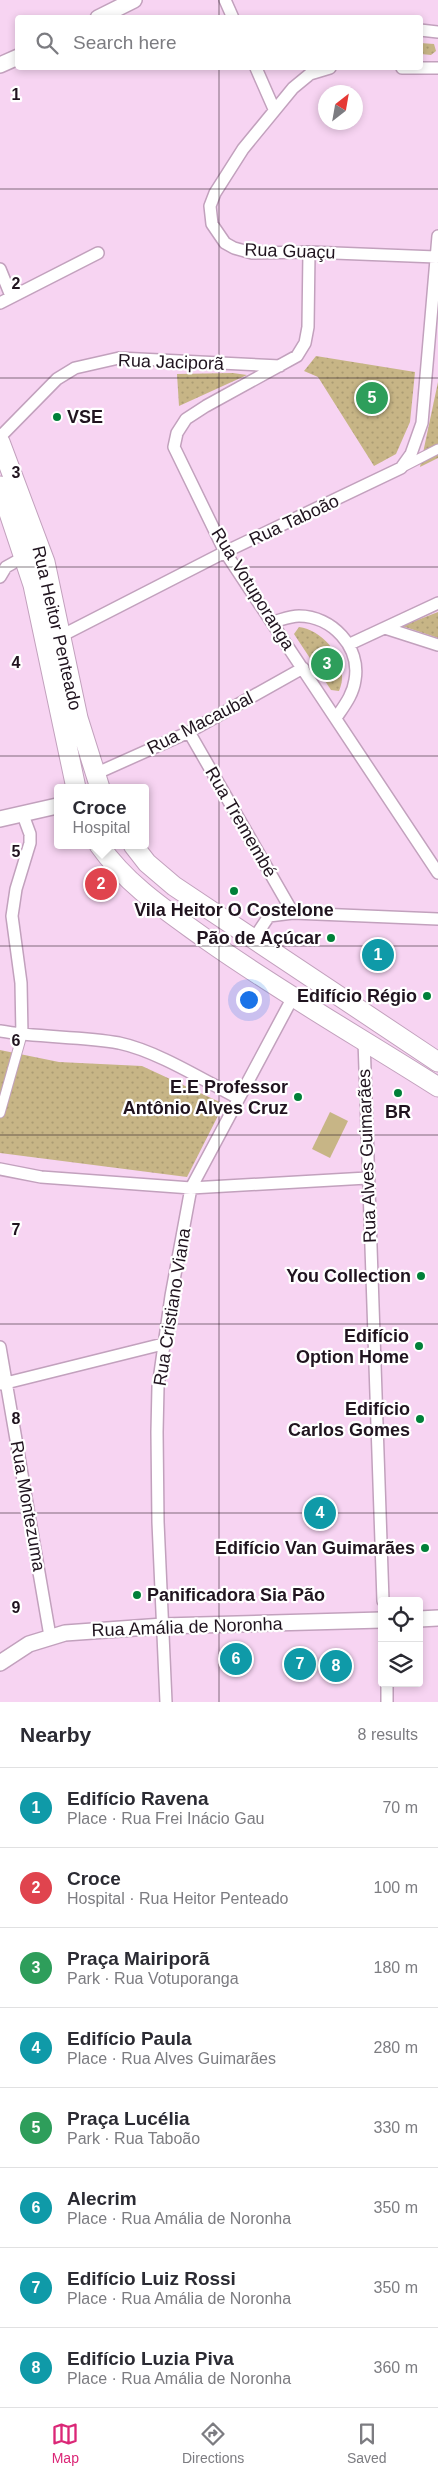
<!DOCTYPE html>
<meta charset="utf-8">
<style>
:root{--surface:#fff;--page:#f7f7f7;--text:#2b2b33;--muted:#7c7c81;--line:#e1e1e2;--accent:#db2777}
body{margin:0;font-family:Helvetica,sans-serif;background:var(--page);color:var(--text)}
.controls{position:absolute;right:15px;bottom:15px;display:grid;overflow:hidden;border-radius:5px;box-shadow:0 2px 8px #0003}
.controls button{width:45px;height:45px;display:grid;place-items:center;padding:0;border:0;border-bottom:1px solid var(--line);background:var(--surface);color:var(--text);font:25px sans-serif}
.compass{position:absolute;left:318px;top:85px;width:45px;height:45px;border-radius:50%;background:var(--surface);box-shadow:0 2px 8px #0003;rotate:31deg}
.you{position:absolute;left:248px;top:999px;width:18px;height:18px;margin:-12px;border:4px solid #fff;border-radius:50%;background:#1a73e8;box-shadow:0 0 0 8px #1a73e833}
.badge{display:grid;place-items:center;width:32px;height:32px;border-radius:50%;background:var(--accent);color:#fff;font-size:16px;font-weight:700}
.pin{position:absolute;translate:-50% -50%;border:2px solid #fff;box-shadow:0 1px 5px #0006}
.popup{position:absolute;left:54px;top:784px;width:95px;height:65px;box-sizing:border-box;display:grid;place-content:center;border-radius:5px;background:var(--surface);filter:drop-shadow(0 1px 4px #0005);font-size:16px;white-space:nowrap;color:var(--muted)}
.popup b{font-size:19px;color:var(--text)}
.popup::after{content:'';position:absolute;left:50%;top:100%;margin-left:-10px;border:10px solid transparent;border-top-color:var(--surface)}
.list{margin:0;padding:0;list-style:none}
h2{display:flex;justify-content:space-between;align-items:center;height:65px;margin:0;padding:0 20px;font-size:21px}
h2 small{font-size:16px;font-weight:400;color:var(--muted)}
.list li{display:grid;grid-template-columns:32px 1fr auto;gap:15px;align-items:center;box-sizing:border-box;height:80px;padding:0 20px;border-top:1px solid var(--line)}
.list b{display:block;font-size:19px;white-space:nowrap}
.list p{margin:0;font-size:16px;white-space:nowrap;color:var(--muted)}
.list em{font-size:16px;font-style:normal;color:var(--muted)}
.icon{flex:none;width:28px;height:28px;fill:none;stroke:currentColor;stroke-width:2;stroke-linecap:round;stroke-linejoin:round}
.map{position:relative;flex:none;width:438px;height:1702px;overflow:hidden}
.search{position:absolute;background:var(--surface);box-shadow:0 2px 8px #0003;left:15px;right:15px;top:15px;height:55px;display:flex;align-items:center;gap:12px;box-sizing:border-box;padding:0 18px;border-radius:5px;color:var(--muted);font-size:19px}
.sheet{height:705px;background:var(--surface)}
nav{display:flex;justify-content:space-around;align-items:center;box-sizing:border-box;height:70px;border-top:1px solid var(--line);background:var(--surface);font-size:14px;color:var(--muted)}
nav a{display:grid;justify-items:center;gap:2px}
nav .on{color:var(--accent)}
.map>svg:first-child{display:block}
</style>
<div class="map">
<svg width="438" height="1702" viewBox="0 0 438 1702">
<defs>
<pattern id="park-dots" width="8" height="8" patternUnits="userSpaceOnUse" patternTransform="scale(1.25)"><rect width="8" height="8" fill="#c7b586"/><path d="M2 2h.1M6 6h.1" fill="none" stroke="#ab9b73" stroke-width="1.8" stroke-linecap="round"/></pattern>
</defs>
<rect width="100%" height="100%" fill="#f7d4f2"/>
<path fill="url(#park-dots)" d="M420 43 434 44 436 51 431 55 421 54Z
M316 356 415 372 410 422 396 454 374 466 318 377 304 371Z
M233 373 247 375 179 406 177 374Z
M438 382V458L420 467Z
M438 612V638L402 626Z
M299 627C326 631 351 664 339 691L331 690 294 634Z
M0 1050 59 1062 142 1066 224 1104 187 1177 0 1153Z"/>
<path fill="#c7b586" d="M330 1112 348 1121 330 1158 312 1149Z"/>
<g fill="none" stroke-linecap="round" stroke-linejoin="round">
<defs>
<path id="pedestrian" d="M401 468 438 449
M0 1113 22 1035"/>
<path id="minor" d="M225 0 233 18
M420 30 438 32
M256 68 274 109
M330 68 310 74 293 88 243 149 215 193 210 206 212 224 225 243 234 248 252 253 309 252 436 257
M402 68H438
M309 252 308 327 305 343 297 356 206 406 186 419 177 433 174 447 225 552 438 873
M0 269 11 296
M0 303 98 253
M0 437 57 379 75 368 119 358 280 366
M0 577 6 567 24 557
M273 622C281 620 290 616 299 616 332 616 361 647 355 680 353 695 344 706 336 718
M385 628 438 645
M61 636 225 552 401 468 411 454 422 423 438 236
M350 644 438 603
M189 732 293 913
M95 774 189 732 303 668
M253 940 269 916 293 913 438 919
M0 1031C39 1038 80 1036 119 1043 157 1051 203 1080 238 1098
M22 1035 21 983 12 916 16 889 30 843V834L23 815
M364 1040 383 1601
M0 1169 41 1177 191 1188 367 1178
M0 1347 50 1636
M2 1384 163 1344
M387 1683V1702
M166 1702 158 1522 157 1432 158 1387 171 1296 191 1188 293 997"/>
<path id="tertiary" d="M98 18 134 0
M0 65 18 57
M0 819 57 806
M419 1619 438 1618
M0 1663 29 1644 65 1633 163 1626 382 1620"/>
<path id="primary" d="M0 442 45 562 78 718 100 788
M0 486 33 585 76 788
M99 845C128 886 167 911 207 940 282 993 361 1038 438 1087
M133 845 147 863 174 886 438 1062"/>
</defs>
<use href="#pedestrian" stroke="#c2a1bd" stroke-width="11"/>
<use href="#minor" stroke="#c2a1bd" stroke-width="14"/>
<use href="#tertiary" stroke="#c2a1bd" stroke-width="18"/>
<use href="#primary" stroke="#c2a1bd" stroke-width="21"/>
<use href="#pedestrian" stroke="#fff" stroke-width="9"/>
<use href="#minor" stroke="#fff" stroke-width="11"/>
<use href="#tertiary" stroke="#fff" stroke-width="15"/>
<use href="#primary" stroke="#fff" stroke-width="19"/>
</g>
<path fill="none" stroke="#20141f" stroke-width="1" stroke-opacity="0.55" d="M219 0V18M219 68V1702M0 189H438M0 378H438M0 567H438M0 756H438M0 946H438M0 1135H438M0 1324H438M0 1513H438"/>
<g fill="#008039" stroke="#fff" stroke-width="2">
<circle cx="57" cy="417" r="5"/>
<circle cx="234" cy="891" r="5"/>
<circle cx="331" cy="938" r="5"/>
<circle cx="427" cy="996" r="5"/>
<circle cx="398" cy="1093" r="5"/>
<circle cx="298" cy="1097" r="5"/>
<circle cx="421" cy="1276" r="5"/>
<circle cx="419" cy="1346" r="5"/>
<circle cx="420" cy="1419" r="5"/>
<circle cx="425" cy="1548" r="5"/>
<circle cx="137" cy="1595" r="5"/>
</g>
<g text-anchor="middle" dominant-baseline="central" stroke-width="4.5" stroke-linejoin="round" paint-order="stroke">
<g font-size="18" fill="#20141f" stroke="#fff">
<text transform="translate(290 251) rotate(2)">Rua Guaçu</text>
<text transform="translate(171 362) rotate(2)">Rua Jaciporã</text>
<text transform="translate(294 520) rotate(-25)">Rua Taboão</text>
<text transform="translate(253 589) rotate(58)">Rua Votuporanga</text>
<text transform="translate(57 628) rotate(77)">Rua Heitor Penteado</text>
<text transform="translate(200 723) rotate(-27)">Rua Macaubal</text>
<text transform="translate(241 822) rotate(60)">Rua Tremembé</text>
<text transform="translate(367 1156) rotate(-92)">Rua Alves Guimarães</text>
<text transform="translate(172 1307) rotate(-81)">Rua Cristiano Viana</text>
<text transform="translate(28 1506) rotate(80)">Rua Montezuma</text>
<text transform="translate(187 1627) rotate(-2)">Rua Amália de Noronha</text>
</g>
<g font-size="18" font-weight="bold" fill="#20141f" stroke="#fff" text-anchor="end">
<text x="67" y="417" text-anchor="start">VSE</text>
<text x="234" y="910" text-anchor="middle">Vila Heitor O Costelone</text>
<text x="321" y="938">Pão de Açúcar</text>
<text x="417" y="996">Edifício Régio</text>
<text x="288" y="1087">E.E Professor<tspan x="288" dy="21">Antônio Alves Cruz</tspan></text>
<text x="398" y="1112" text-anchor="middle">BR</text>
<text x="411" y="1276">You Collection</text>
<text x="409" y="1336">Edifício<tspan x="409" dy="21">Option Home</tspan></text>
<text x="410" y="1409">Edifício<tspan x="410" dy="21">Carlos Gomes</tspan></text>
<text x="415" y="1548">Edifício Van Guimarães</text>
<text x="147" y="1595" text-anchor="start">Panificadora Sia Pão</text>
</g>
</g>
<g font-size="16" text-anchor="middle" font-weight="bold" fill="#20141f" stroke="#fff" stroke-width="4.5" stroke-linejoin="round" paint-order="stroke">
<text x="16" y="100">1</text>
<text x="16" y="289">2</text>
<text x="16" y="478">3</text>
<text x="16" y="668">4</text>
<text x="16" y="857">5</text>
<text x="16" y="1046">6</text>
<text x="16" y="1235">7</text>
<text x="16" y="1424">8</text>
<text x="16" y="1613">9</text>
</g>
</svg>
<div class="controls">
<button><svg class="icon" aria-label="locate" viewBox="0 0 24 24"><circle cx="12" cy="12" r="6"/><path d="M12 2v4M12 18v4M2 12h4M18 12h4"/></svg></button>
<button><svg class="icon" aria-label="layers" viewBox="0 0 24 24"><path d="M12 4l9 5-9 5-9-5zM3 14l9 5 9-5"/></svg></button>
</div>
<svg class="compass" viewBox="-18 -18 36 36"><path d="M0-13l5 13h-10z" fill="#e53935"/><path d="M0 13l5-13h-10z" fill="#7c7c81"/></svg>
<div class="you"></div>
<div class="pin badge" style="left:378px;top:955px;background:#0f9aa8">1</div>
<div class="pin badge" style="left:101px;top:884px;background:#e0444e">2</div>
<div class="popup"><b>Croce</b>Hospital</div>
<div class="pin badge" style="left:327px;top:664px;background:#2e9e5b">3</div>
<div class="pin badge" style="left:320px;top:1513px;background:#0f9aa8">4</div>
<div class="pin badge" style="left:372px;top:398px;background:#2e9e5b">5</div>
<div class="pin badge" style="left:236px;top:1659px;background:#0f9aa8">6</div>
<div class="pin badge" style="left:300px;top:1664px;background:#0f9aa8">7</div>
<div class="pin badge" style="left:336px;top:1666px;background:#0f9aa8">8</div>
<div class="search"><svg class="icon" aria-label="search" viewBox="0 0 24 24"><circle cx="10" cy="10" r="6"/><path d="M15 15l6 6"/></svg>Search here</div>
</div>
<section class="sheet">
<h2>Nearby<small>8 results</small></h2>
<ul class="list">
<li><span class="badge" style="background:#0f9aa8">1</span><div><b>Edifício Ravena</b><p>Place · Rua Frei Inácio Gau</p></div><em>70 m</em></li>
<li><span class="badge" style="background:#e0444e">2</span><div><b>Croce</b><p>Hospital · Rua Heitor Penteado</p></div><em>100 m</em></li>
<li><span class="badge" style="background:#2e9e5b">3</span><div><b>Praça Mairiporã</b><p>Park · Rua Votuporanga</p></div><em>180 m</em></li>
<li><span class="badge" style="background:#0f9aa8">4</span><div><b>Edifício Paula</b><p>Place · Rua Alves Guimarães</p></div><em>280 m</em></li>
<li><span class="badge" style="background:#2e9e5b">5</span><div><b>Praça Lucélia</b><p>Park · Rua Taboão</p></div><em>330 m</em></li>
<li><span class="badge" style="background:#0f9aa8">6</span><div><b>Alecrim</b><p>Place · Rua Amália de Noronha</p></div><em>350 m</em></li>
<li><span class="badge" style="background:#0f9aa8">7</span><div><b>Edifício Luiz Rossi</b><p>Place · Rua Amália de Noronha</p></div><em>350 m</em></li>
<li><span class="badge" style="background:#0f9aa8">8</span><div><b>Edifício Luzia Piva</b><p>Place · Rua Amália de Noronha</p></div><em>360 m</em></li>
</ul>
</section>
<nav>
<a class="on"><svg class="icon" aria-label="map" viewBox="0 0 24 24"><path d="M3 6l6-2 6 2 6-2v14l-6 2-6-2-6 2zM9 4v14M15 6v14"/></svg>Map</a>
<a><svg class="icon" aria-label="directions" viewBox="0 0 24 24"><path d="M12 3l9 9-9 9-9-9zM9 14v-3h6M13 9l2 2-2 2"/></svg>Directions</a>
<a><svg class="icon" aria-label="saved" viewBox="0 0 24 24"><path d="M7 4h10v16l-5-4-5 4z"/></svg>Saved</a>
</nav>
